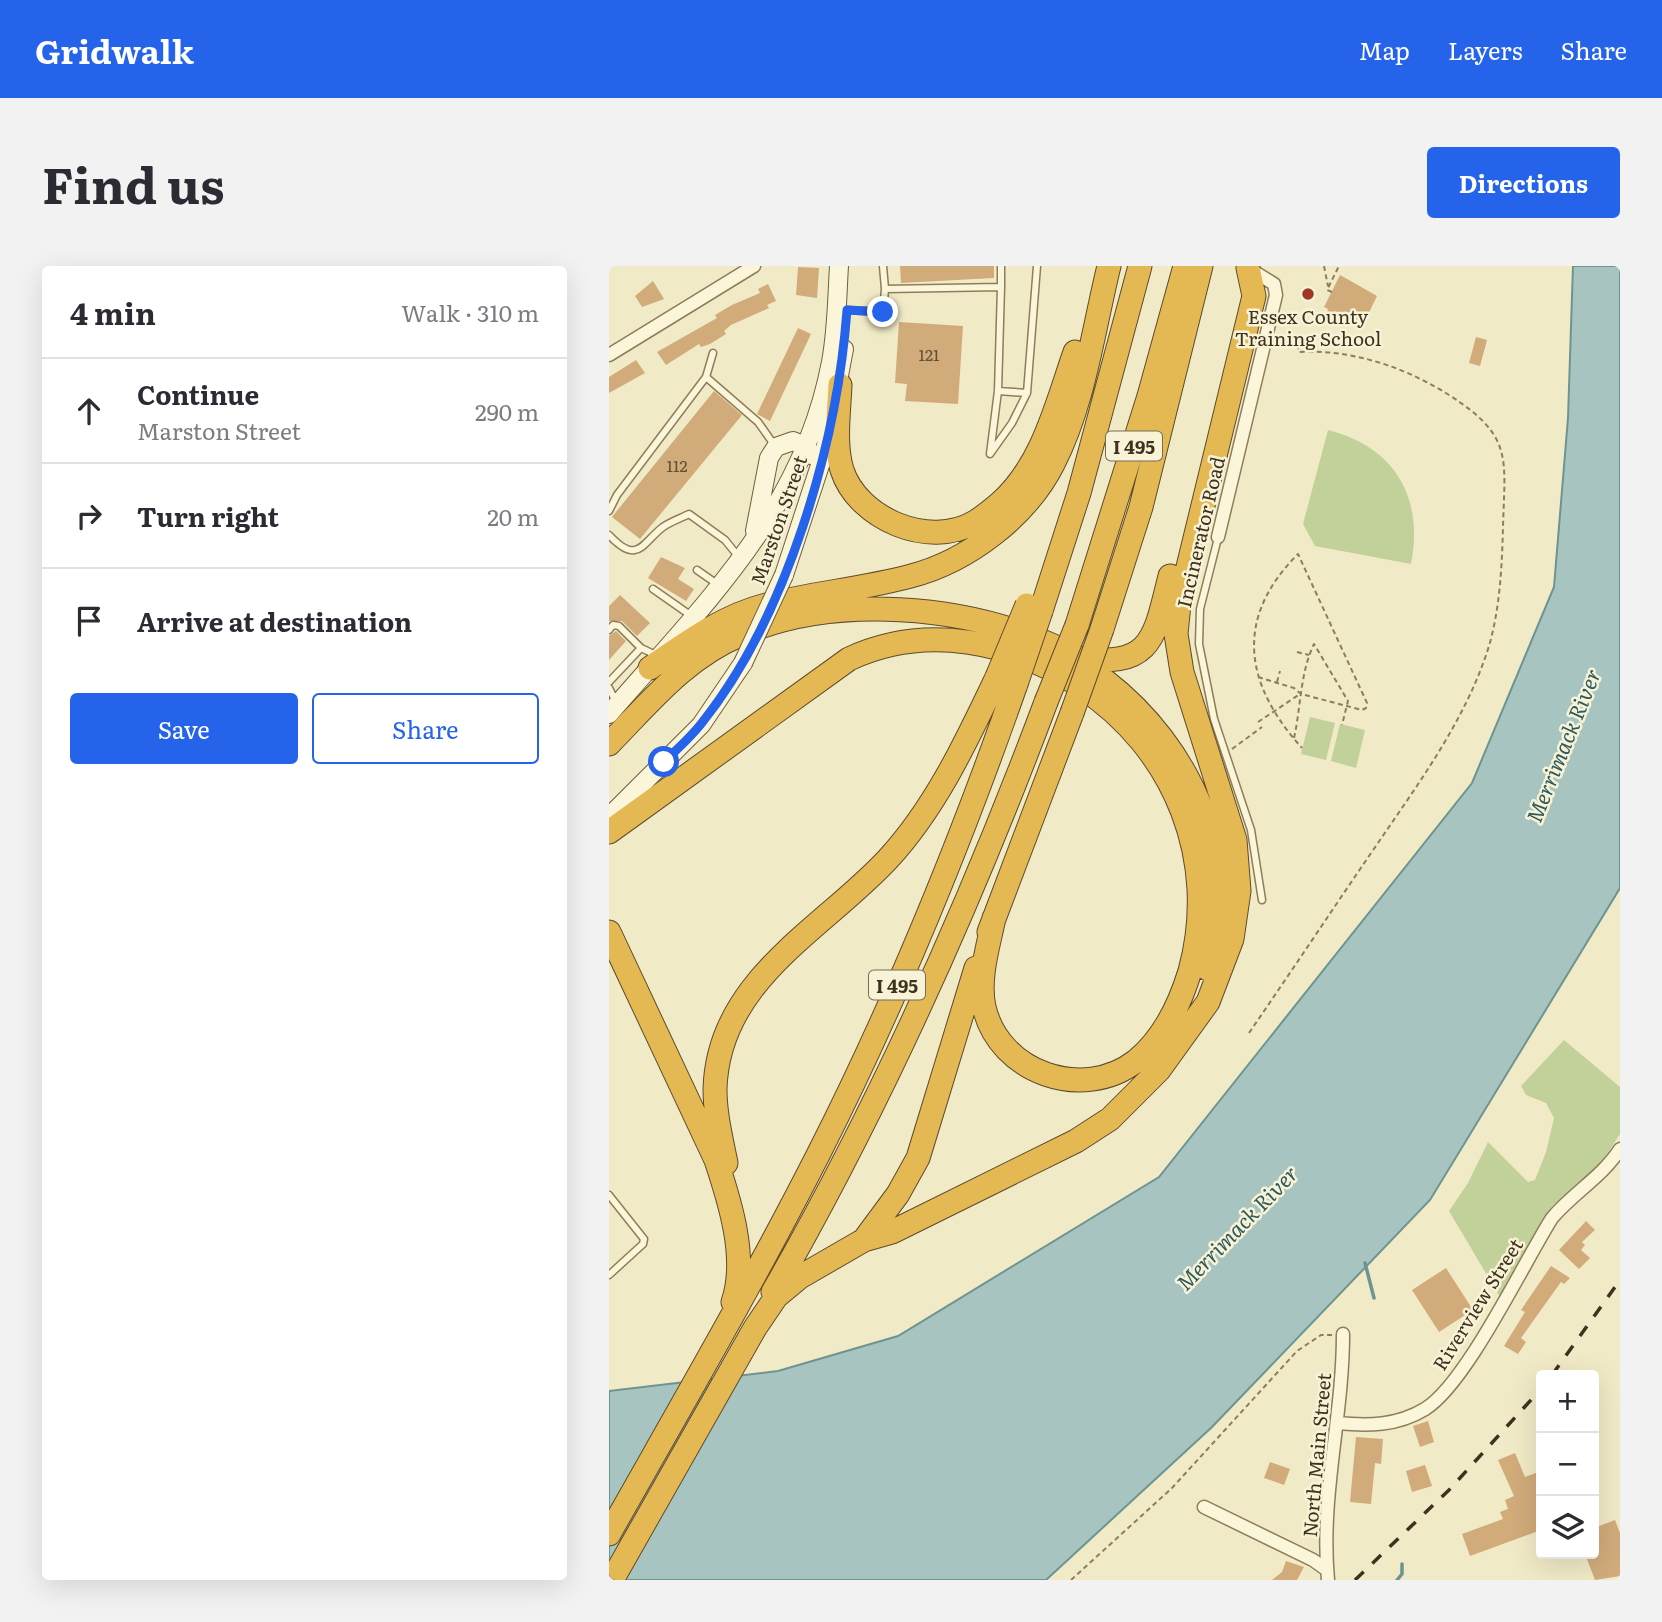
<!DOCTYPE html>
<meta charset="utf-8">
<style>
:root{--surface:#fff;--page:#f2f2f3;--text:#2b2b33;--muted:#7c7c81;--line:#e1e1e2;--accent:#2563eb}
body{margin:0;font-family:Literata,serif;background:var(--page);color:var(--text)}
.controls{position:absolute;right:21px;bottom:21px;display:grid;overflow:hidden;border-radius:7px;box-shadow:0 7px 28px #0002}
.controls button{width:63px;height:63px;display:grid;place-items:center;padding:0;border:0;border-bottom:2px solid var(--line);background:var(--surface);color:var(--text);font:35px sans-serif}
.stop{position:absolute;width:21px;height:21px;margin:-16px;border:5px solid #2563eb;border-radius:50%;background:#fff}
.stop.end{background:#2563eb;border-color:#fff;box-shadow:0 2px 7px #0008}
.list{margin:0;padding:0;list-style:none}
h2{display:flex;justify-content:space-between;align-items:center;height:91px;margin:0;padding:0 28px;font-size:30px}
h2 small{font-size:23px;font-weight:400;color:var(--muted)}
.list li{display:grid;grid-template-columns:46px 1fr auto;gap:21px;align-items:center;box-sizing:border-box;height:105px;padding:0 28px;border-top:2px solid var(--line)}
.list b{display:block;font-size:26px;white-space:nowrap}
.list p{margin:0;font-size:23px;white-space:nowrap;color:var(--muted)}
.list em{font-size:23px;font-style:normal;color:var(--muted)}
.actions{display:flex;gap:14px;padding:21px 28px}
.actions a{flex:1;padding:16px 0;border:2px solid var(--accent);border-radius:7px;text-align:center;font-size:24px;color:var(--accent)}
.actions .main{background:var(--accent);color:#fff}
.icon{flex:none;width:38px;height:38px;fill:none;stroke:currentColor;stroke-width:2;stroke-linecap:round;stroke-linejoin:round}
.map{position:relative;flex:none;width:1011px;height:1314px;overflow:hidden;border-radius:7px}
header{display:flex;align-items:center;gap:42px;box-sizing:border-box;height:98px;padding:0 35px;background:var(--accent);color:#fff}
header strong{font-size:33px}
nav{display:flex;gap:38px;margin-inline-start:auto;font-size:24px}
.intro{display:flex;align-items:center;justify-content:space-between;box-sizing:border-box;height:168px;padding:0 42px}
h1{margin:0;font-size:49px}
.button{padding:18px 32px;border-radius:7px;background:var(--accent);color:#fff;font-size:24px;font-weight:700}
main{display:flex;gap:42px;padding:0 42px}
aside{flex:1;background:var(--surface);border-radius:7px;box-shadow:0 7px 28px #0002}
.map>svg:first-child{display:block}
</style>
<header>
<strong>Gridwalk</strong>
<nav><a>Map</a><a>Layers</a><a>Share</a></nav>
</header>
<div class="intro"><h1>Find us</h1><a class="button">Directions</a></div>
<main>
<aside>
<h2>4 min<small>Walk · 310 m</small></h2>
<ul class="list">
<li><svg class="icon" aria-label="ahead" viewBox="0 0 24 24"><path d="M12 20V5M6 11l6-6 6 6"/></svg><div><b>Continue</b><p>Marston Street</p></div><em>290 m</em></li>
<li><svg class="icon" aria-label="right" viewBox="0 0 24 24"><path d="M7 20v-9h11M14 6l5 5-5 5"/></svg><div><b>Turn right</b></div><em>20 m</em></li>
<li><svg class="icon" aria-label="arrive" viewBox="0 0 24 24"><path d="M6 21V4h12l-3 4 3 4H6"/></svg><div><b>Arrive at destination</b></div></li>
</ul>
<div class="actions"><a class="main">Save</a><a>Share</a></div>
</aside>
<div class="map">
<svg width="1011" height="1314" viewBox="0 0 1011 1314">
<rect width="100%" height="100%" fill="#f1eac6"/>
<path fill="#c2d099" d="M719 164C786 181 815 231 802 298L706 280 694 258Z
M701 451 726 457 717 494 692 488Z
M731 458 756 464 747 502 722 495Z
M955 774 1011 821V868L991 899 943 940 891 1031 840 945 859 917 879 876 919 916 926 914 937 886 945 852 937 837 917 829 912 820Z"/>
<path fill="#a8c4c0" stroke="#6d9490" stroke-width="2" d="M964 0H1011V622L821 934 603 1161 437 1314H0V1125L169 1105 289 1070 550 911 863 517 945 321 959 152Z"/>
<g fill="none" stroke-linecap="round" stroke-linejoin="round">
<path stroke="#6d9490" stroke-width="3.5" d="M756 997 765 1032
M788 1314 793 1308V1298"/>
</g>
<path fill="#d1ab7a" d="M291 0H385V12L292 17Z
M189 1 210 2 208 32 187 29Z
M731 9 768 30 753 61 718 47 719 43 715 41Z
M44 15 55 33 33 41 26 30Z
M159 18 167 35 158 39 160 42 122 59 115 65 117 68 101 78 92 81 90 78 57 99 48 86 108 52 106 49 123 39 151 27 149 23Z
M290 56 354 60 349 138 296 135 298 118 286 117Z
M189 62 202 68 161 155 148 148Z
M867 71 878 74 871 100 860 97Z
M27 94 36 107 0 127V111Z
M105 125 133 149 31 273 3 251Z
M52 291 76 302 69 313 85 323 77 335 39 312Z
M11 329 41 357 28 370 13 355H0V340Z
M7 365 17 375 0 394V370Z
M977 955 986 964 973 976 976 979 972 984 981 992 970 1003 950 984Z
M942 1000 961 1012 955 1018 952 1016 912 1072 917 1076 909 1088 895 1080 916 1046 912 1044Z
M837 1002 864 1044 830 1066 803 1024Z
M819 1155 825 1176 811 1181 804 1160Z
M747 1171 774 1173 772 1198 766 1197 762 1238 741 1236Z
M906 1187 916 1211 932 1205V1264L861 1290 853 1268 894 1253 891 1246 899 1243 896 1234 905 1230 889 1194Z
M661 1196 681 1203 675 1219 655 1212Z
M816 1199 823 1220 803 1226 797 1205Z
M1006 1254 1011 1267V1310L986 1314 976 1288H985V1262Z
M677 1295 695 1301 688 1314H663L673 1306Z"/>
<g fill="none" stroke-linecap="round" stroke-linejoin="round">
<defs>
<path id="service" d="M274 0 276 23
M392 21V0
M238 44 274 46 276 23 392 21 389 125 381 188 403 157 418 127 428 0
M97 111 104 87
M389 125 418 127
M0 245 8 229 97 111 149 156 166 180
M0 269C29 300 33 277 54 261 61 256 72 252 80 248L116 274 129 290
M609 272 591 343 590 378 605 453 642 564 653 634
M88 304 108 318
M44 323 84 351
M0 364 4 359 10 360 32 382
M0 416 32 382 49 390
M0 422 7 436
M0 929 35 973 34 978 0 1009"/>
<path id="minor" d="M0 89 145 0
M609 271 667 29 665 18 639 2
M728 1157C759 1160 788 1160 816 1143 857 1118 914 998 943 952 964 927 993 911 1011 883
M595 1241 704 1294 718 1304
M719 1314C711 1231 734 1151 734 1068"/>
<path id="secondary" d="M146 265 160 192 167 181 184 175 198 181 202 189
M175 309 216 184 235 83
M0 448C95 338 194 245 222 96 228 64 228 32 230 0
M0 551 92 459 134 397"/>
<path id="motorway" d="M231 119C230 146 225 177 233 204 249 253 320 283 366 256 374 251 384 243 391 237 434 199 448 137 466 86
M432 345 470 227 531 0
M468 359 540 130 576 0
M493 363 532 241 592 0
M468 392C543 402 545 374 561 310
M41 402C77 377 114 350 157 339 204 327 254 323 302 310 359 295 417 251 444 198 475 138 484 65 500 0
M0 478C42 435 76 392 133 368 226 328 357 339 447 381 464 390 479 403 495 414 583 482 632 593 599 703
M0 566 240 393C317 357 402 375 471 420 567 483 611 595 581 705 571 738 554 773 527 795 474 836 390 807 375 741 369 712 379 681 385 652
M0 666 107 894C121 936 139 993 124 1036
M380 666 463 447
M117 897C112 872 106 848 106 823 109 714 213 664 279 593 327 541 358 474 388 411
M255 974 289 928 309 892 367 702
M164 1026C271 839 361 639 437 436
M0 1268C71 1142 144 1017 210 887 286 737 351 578 407 418
M3 1314 146 1062 167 1031 191 1011 255 974 283 966 467 875 501 853 550 804 599 736 623 673 630 625 626 574 573 406 567 368 570 338 645 30 639 2"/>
</defs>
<use href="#service" stroke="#8e7d5a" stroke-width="9"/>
<use href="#minor" stroke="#8e7d5a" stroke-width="15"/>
<use href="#secondary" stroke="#705e3d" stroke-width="20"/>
<use href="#motorway" stroke="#5c4a2e" stroke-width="25"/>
<path stroke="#8e7d5a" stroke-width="2" stroke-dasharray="5 3.5" stroke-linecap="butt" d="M715 0 719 20
M723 26 718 24 730 0
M688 386 700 389
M649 411 685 422 692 428 753 444 757 442 758 437 689 288C624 353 636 419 693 482
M668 416 671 405
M649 456 691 428
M685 472C692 441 691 407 705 378L739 435 733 459
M623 483 653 461
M640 767C684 703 727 638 771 574 812 514 858 451 880 380 891 342 893 300 894 260 896 191 904 170 840 129 796 101 742 83 690 86L687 71
M462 1314 563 1222 688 1085 712 1069H723"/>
<use href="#service" stroke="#fbf6da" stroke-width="6"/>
<use href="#minor" stroke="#fbf6da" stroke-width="12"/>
<use href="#secondary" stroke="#fbf6da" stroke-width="18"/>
<use href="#motorway" stroke="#e4b953" stroke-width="23"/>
<path stroke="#3d321f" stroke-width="3.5" stroke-dasharray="12 12" stroke-linecap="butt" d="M943 1109 1011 1014
M746 1314 840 1224 932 1123"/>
<defs>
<path id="secondary-bridge" d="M134 397 175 309"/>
<path id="motorway-bridge" d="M388 411 418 339
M407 418 432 345
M437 436 468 359
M463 447 493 363"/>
</defs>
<use href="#secondary-bridge" stroke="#705e3d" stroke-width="20" stroke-linecap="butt"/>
<use href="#motorway-bridge" stroke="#5c4a2e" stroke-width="25" stroke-linecap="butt"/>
<use href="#secondary-bridge" stroke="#fbf6da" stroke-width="18"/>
<use href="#motorway-bridge" stroke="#e4b953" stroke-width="23"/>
</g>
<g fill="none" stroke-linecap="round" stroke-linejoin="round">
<path stroke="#2563eb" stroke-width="9" d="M55 496C67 484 81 472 92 458 178 351 228 179 238 44L274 46"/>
</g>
<circle fill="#a13726" stroke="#f8f3d6" stroke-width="2.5" cx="699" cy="28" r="7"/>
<g text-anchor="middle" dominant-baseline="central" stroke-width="5" stroke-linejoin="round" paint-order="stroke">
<g font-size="16" fill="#625036">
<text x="320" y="88">121</text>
<text x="68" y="199">112</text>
</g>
<g fill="#f8f3d6" stroke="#756c56" stroke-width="2">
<rect x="497" y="165.5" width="56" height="29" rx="5"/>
<rect x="260" y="704.5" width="56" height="29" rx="5"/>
</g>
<g font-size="18" font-weight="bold" fill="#3d321f">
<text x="525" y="180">I 495</text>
<text x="288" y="719">I 495</text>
</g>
<g font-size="19" fill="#3d321f" stroke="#f8f3d6">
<text x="699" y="50">Essex County<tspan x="699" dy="22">Training School</tspan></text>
</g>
<g font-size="19" fill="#3d321f" stroke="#f8f3d6">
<text transform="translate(169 254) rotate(-71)">Marston Street</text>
<text transform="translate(591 266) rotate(-77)">Incinerator Road</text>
<text transform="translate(868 1038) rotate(-58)">Riverview Street</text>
<text transform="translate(707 1189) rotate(-85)">North Main Street</text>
</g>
<g font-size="21" font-style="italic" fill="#2d5a5e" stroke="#f8f3d6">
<text transform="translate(953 479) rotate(-68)">Merrimack River</text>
<text transform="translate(627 961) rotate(-46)">Merrimack River</text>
</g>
</g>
</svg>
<div class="controls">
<button>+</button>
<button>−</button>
<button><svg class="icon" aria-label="layers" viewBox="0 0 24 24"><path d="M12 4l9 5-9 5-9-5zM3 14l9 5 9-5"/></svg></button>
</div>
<div class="stop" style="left:55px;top:496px"></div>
<div class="stop end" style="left:274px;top:46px"></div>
</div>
</main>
